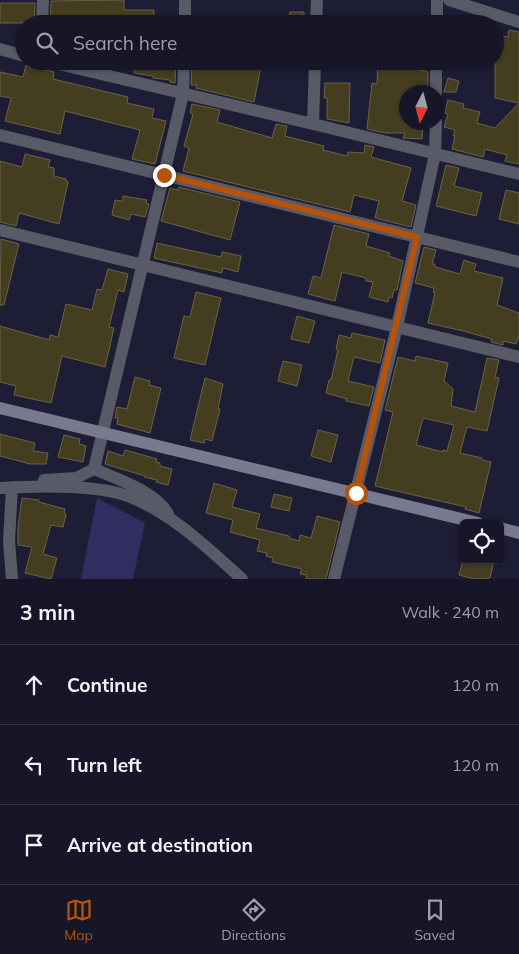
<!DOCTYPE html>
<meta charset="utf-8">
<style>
:root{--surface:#161628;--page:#1f1f30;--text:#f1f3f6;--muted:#9e9fa8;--line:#353545;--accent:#b45309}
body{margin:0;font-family:Mulish,sans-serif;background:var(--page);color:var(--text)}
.controls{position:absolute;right:15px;bottom:15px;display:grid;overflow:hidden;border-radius:8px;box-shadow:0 1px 4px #0004}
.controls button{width:45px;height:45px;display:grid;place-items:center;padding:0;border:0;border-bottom:1px solid var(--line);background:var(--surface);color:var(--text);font:25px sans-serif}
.compass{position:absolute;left:399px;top:85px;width:45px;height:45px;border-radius:50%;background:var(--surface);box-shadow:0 1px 4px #0004;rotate:186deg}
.stop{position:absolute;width:15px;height:15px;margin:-11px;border:4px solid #b45309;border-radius:50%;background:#fff}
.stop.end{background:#b45309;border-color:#fff;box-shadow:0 1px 5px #0008}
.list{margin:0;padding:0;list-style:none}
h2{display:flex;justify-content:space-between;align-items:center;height:65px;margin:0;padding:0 20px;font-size:21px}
h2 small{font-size:16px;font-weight:400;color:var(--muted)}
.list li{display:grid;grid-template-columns:32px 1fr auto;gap:15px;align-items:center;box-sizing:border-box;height:80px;padding:0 20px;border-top:1px solid var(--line)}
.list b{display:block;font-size:19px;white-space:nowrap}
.list em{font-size:16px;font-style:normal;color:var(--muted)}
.icon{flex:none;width:28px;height:28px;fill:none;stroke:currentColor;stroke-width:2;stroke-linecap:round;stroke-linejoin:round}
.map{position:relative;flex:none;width:519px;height:579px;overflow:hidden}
.search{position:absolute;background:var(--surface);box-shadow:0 1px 4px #0004;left:15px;right:15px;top:15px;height:55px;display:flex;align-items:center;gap:12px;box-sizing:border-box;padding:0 18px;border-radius:28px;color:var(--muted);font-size:19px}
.sheet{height:305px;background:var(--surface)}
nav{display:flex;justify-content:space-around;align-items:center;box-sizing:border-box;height:70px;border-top:1px solid var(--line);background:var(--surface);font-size:14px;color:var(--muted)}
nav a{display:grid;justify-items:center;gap:2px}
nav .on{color:var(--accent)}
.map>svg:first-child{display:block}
</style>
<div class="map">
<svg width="519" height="579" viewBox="0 0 519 579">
<rect width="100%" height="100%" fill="#1e1d36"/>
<path fill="#312d61" d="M97 498 145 523 133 579H81Z"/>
<path fill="#453d1f" stroke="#6b6344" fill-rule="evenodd" d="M124 0V10H154V24H50L51 1Z
M0 3H35L34 23H0Z
M290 12H304V24H289Z
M509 30 519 32V103L495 98V35L508 37Z
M134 61H176L175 83 170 82V80L153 78V76L134 73Z
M192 61H262L254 102 196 88 197 85H191Z
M378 61H389L428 72V92H406V125L407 124 423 125 422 139 403 138 405 133H385L367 129 372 83 377 84Z
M26 65 54 72 53 79 128 97 127 103 154 109 152 118 166 121 155 164 132 159 140 130 65 111 60 134 5 121 11 98 0 96V72L23 77Z
M448 78 459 81 456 92H444Z
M325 83H350L349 123 327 119V98H324Z
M448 100 464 104 463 108 480 112 477 123 495 128 519 103V164L505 161 507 155 485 149 483 157 452 149 455 136H453L455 130 444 127 448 114 445 113Z
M192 104 220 110 217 122 272 138 276 124 287 126 285 136 324 146 323 150 347 156 348 152 364 153 365 145 374 147 371 157 411 168 402 201 416 205 411 227 375 218 379 201 354 195 350 212 183 171 189 148 184 146 193 114 190 113Z
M25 154 50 160 48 167 54 168V176L66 179V181L68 182 59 224 19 213 16 226 0 222V161L22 167Z
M446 165 459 168 454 186 482 193 476 216 436 206Z
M179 187 240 202 230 240 161 221 170 188 178 190Z
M506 190 519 193V224L499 219Z
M123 196 147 200 146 203 149 204 145 217 131 214 129 220 112 215 115 200 122 201Z
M334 225 369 234 366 246 390 253 389 256 403 261 397 290H394L392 298 389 297 388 302 369 297 373 282 366 281V278L342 272 335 301 308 294 313 276 321 278Z
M1 239 19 244 4 305H0Z
M157 243 221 257 222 252 241 256 238 272 223 268 222 273 154 258Z
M424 247 436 250 432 264H435V267L460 274 464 260 476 264 474 271 503 278 497 305 519 313V336L516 344 503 341V345L491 342 492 339 463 331 428 323 435 292H433L434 288 415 283Z
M108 269 128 274 124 292 118 290 109 327 114 328 105 367 62 356 51 403 14 395 16 386 0 382V326L49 340 50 335 58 337 66 304 92 310 97 289 102 290Z
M196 292 221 298 205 365 174 358 184 316 190 317Z
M297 316 315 321 309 343 291 339Z
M352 333 385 340 380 363 354 357 348 381 374 387 369 406 346 401 347 399 326 393 329 380H331L338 350 336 349 339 335 351 338Z
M416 356 448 363 444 381 453 389 451 406 475 412 487 358 499 360 495 377 499 378 487 431 467 427 460 453 482 458V460L491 462 479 513 465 509 466 507 375 486 393 412 385 410 398 357 415 361ZM423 418 454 425 447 451 443 450V452L416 445Z
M283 361 302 365 297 386 278 381Z
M135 377 150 381 149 385 161 388 150 433 117 424 118 418H115L117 407 127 409Z
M205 378 223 384 218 409H220L212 441 205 439 204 443 190 440Z
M318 430 338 435 331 462 311 456Z
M0 434 35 443 33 451 48 453 46 464H30L0 456Z
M64 435 80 439 79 444 86 446 83 462 58 457Z
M125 450 157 459 156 462 160 463V466L172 469 168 485 156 482 157 480 144 477 145 476 105 464 108 451 123 456Z
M214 483 237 490 232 507 260 514 256 528 289 536V538L299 541 300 535 311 538 317 516 340 522 326 579H306L307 575 300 574 302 569 272 562 273 558 266 556 267 553 257 551 260 540 230 532 233 520 206 513Z
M274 494 292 498 289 511 271 507Z
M22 498 39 500V502L65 509 64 513 66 514 63 527 51 525 43 554 57 558 51 579 25 573 32 547 18 545V527Z
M463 560H494L490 578 474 579 459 575Z"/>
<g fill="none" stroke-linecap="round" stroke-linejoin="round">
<path stroke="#595a67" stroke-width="12" d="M449 0 519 22
M42 24 43 0
M185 24V0
M316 24 317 0
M437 24V0
M0 49 24 56
M46 61 313 124 519 174
M436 92V61
M313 124 315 61
M0 135 519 262
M0 230 519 357
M94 469 183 94 184 61
M44 480 76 478 94 469C115 478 157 492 168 514
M12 487 9 541 12 579
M0 488C33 486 86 485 118 493 163 505 208 548 242 579
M334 579 397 327 435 154 436 122"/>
<path stroke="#797a8f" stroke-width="12" d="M0 408 478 523
M500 528 519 533"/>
</g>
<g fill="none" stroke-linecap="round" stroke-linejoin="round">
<path stroke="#b45309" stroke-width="6" d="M164 175 417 237 356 493"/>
</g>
</svg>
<div class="controls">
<button><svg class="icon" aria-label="locate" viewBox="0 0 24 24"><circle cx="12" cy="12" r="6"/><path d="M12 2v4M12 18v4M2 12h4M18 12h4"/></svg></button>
</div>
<svg class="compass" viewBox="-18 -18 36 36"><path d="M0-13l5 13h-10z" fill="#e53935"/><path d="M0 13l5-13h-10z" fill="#9e9fa8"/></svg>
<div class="stop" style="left:356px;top:493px"></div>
<div class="stop end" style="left:164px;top:175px"></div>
<div class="search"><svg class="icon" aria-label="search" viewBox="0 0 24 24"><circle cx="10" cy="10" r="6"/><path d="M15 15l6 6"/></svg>Search here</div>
</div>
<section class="sheet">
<h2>3 min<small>Walk · 240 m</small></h2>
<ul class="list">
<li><svg class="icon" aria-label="ahead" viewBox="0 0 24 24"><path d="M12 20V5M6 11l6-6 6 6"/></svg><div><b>Continue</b></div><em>120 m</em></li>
<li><svg class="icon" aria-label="left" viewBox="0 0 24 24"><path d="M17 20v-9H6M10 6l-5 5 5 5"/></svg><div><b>Turn left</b></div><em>120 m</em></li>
<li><svg class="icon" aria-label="arrive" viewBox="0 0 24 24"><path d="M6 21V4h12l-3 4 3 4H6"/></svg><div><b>Arrive at destination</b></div></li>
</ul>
</section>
<nav>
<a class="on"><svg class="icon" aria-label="map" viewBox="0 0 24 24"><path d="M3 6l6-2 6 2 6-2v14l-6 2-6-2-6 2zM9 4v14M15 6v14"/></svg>Map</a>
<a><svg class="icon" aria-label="directions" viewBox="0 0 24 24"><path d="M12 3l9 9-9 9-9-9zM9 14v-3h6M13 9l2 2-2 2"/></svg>Directions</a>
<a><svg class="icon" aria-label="saved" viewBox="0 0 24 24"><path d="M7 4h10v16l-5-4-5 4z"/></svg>Saved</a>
</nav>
